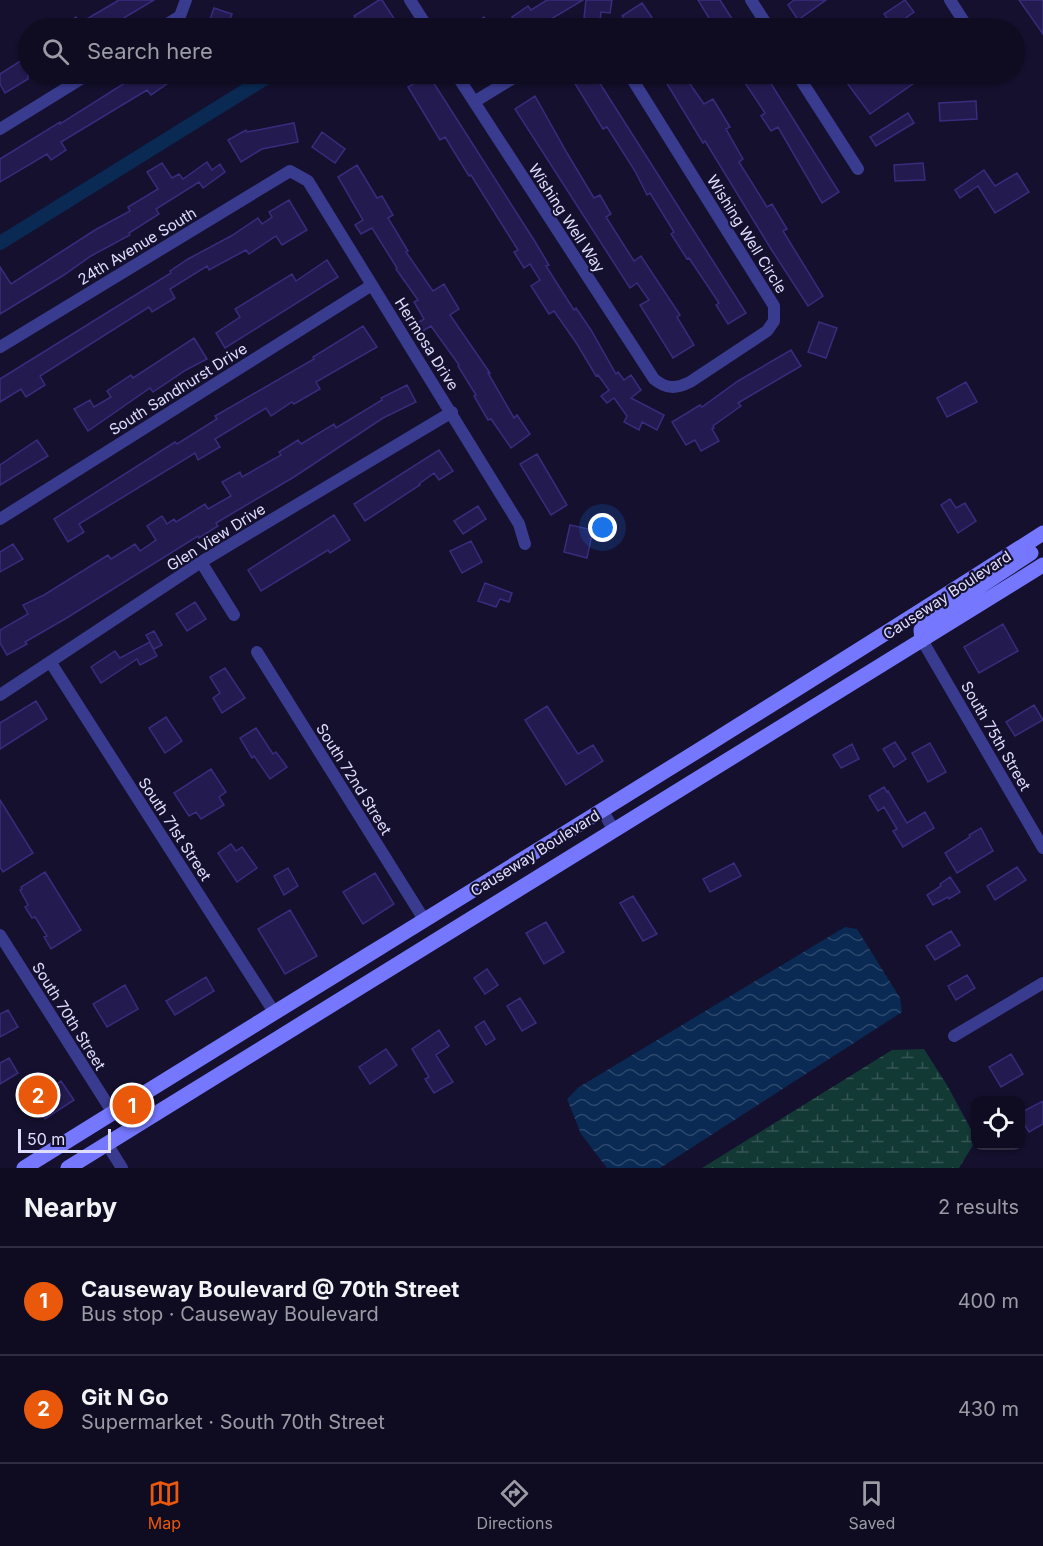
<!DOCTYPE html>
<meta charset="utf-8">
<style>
:root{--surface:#0f0c22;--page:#1d1a2f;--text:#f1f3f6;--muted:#9b9ba5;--line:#2f2c40;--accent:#ea580c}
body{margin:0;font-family:Inter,sans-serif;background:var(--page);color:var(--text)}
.controls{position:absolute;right:18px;bottom:18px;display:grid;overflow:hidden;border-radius:12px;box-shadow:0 2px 4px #0004}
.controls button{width:54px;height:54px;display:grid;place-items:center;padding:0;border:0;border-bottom:2px solid var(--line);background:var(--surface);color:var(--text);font:30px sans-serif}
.scale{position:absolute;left:18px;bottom:15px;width:93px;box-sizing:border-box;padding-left:6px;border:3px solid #e0deff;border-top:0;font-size:16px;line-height:21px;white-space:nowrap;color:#e0deff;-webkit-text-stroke:4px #14102e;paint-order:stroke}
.you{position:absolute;left:603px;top:528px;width:21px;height:21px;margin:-15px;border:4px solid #fff;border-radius:50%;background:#1a73e8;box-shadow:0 0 0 9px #1a73e833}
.badge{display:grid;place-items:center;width:39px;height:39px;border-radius:50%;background:var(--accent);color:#fff;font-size:20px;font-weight:700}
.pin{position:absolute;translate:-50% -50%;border:3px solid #fff;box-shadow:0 2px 6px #0006}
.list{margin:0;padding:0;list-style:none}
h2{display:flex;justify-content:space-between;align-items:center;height:78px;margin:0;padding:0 24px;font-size:26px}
h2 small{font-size:20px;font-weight:400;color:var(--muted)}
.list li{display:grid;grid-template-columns:39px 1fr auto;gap:18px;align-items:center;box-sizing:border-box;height:108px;padding:0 24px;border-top:2px solid var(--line)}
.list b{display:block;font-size:22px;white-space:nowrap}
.list p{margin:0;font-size:20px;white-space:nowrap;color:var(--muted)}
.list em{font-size:20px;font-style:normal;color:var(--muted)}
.icon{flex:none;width:33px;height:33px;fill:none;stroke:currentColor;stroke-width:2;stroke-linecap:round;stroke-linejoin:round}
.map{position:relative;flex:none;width:1043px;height:1168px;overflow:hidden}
.search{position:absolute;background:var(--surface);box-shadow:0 2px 4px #0004;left:18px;right:18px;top:18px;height:66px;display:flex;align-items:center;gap:15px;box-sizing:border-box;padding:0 21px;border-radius:33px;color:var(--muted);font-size:22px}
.sheet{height:294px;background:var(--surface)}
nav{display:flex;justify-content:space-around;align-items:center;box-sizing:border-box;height:84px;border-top:2px solid var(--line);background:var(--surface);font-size:16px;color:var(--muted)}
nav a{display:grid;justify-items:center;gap:3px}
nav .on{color:var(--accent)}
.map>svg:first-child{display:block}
</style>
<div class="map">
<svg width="1043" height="1168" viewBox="0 0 1043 1168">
<defs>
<pattern id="wetland-marsh" width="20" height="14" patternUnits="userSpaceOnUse" patternTransform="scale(1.5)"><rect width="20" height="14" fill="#133935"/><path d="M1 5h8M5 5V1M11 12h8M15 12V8" fill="none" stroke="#355553"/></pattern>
<pattern id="water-waves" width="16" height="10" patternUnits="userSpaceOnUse" patternTransform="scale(1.5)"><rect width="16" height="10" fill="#0a2953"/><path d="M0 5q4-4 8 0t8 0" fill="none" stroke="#2d486d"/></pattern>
</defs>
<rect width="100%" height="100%" fill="#14102e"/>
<path fill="url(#wetland-marsh)" d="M924 1049 947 1085 975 1137V1142L959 1168H702L892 1050Z"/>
<path fill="url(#water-waves)" d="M845 927 857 929 900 998 902 1012 660 1168H607L581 1134 567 1099 579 1087Z"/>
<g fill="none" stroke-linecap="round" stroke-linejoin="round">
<path stroke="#0a2953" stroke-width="14" d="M0 243 272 74"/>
</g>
<path fill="#231b50" stroke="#382c7d" stroke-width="1.5" d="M119 0H154L107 28H58L76 17 80 23Z
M379 0H382L397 23 389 28H362L354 16Z
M547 0H583L536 28H519L512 17 528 6 531 10Z
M586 0H612L610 13 601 12 600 21 584 18Z
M698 0H720L736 25 730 28H715Z
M794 0H826L798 20 788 5Z
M905 0 914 12 893 27 884 14Z
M1019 0H1043V34Z
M642 3 653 19 646 23 650 28H631L622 16Z
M214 8 232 14 227 28H207Z
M484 17 491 28H466Z
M28 56V79L5 93 0 84V74Z
M139 74H181L151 95 147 90 61 142 66 150 51 160 47 154 0 182V159L60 122V124Z
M410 74H428L534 240 549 265 546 266 574 310 576 308 591 330 616 374 618 372 624 380 631 375 641 390 631 398 664 415 657 430 642 422 639 430 624 422 627 416 614 398 607 403 601 396 609 390 598 375 596 376 577 344 554 311 549 314 531 286 540 280 530 264 524 268 514 252 518 250 471 175 469 176 445 137 440 140 408 87 415 83Z
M574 74H594L746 313 728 324 716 305 719 303 689 258 687 259 671 234 674 232 650 193 647 195 635 171 607 127 603 129 574 82 578 80Z
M661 74H683L704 104 713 99 730 127 726 129 743 159 739 162 767 207 772 204 787 229 783 231 823 296 808 306 771 249 705 141 703 143Z
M759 74H765L839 192 822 203 778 127 771 131 761 116 765 113 745 83Z
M860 74H927L870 114 847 83Z
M535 96 567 153 594 198 600 195 611 214 606 217 634 261 641 256 680 315 677 317 694 345 673 358 640 305 649 300 637 283 630 288 515 109Z
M976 101 977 119 940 121 939 103Z
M908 113 914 123 876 146 870 137Z
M294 123 298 142 262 149 241 162 228 140 246 130 247 132Z
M322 132 345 149 335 163 312 147Z
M207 162 212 170 220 164 225 172 203 188 199 182 156 209 159 214 129 233 130 235 91 256 64 275 0 314V267L11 284 95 230 130 211 128 207 158 189 147 172 162 163 172 178 179 174 183 179Z
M923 163 925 180 895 181 894 165Z
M357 165 377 198 382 196 393 215 388 218 408 251 406 252 433 291 444 284 459 309 450 315 490 373H488L514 418 517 415 530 434 511 448 491 419 488 420 474 396 476 395 458 366 459 365 431 326 421 332 416 324 424 319 414 302 418 300 396 269 397 268 372 228 361 234 355 225 363 220 338 177Z
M984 170 995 186 1017 173 1029 192 995 213 978 186 960 198 955 190Z
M289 200 307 230 282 245 276 236 249 254 246 250 209 270 207 266 170 289 175 298 152 312 149 307 40 376 45 385 26 397 21 389 0 402V379L171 273 170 271 188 259 231 236 258 218 262 224 272 217 269 212Z
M327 260 338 277 225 348 216 333 240 317 235 309 292 274 296 281Z
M819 322 837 328 826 358 808 352Z
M363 326 377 347 316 382 320 389 294 404 292 402 271 416 266 408 215 439 220 447 198 460 195 453 79 524 84 532 68 542 54 519 175 442 177 444 217 419 215 416 314 359 313 357Z
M194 338 207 359 186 370 153 392 150 388 88 431 74 409 90 400 94 407 111 397 107 391 131 375 133 378Z
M791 350 801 366 738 403 741 406 713 426 714 428 712 429 719 441 701 451 695 440 686 445 672 422 700 405 702 407 738 381Z
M966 382 977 402 947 417 937 398Z
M407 385 416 402 383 418 294 477 216 523 218 526 199 538 198 536 65 619 25 642 27 644 7 655 0 643V630L28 614 23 605 44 595 108 555 111 559 135 544 140 551 156 540 147 526 162 516 167 524 174 519 176 522 205 504 208 509 231 496 222 482 240 472 242 477 281 455 279 452 298 440 301 444 334 424 336 428 382 400 381 398Z
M37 440 48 456 0 485V465Z
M439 450 453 471 439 480 434 473 419 484 420 485 365 521 354 504Z
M537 454 567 505 551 515 520 464Z
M950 499 956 508 965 503 976 521 958 533 941 505Z
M478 506 486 519 463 534 454 521Z
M334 515 350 540 330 553 328 550 261 591 248 570Z
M570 525 593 530 587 558 564 552Z
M471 541 482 562 462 573 450 551Z
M13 544 23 559 0 572V552Z
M485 583 512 593 509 602 500 599 496 607 478 601Z
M195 602 206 619 187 631 176 614Z
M1003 624 1018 651 979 673 964 647Z
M154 631 162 645 154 649 150 643 157 656 140 665 137 659 101 683 91 667 115 651 120 658 150 642 146 635Z
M225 668 245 698 222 713 213 698 220 693 210 677Z
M36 701 47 719 0 749V723Z
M1034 705 1043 720 1015 736 1006 722Z
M547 706 578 754 593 745 603 761 566 785 525 720Z
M166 717 182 741 165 753 149 728Z
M256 728 273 754 276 752 287 767 270 779 254 756 252 758 240 738Z
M895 742 906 759 894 767 883 749Z
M930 743 946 772 928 782 912 753Z
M852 744 859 759 841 768 833 755Z
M211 769 226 792 219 797 224 805 201 819 196 812 189 816 174 793Z
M884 787 887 792 888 791 907 823 925 812 934 828 903 847 893 831 897 829 884 807 878 811 869 796Z
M0 800 33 853 3 872 0 867Z
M981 828 993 851 957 873 945 853 970 837 969 835Z
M231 844 236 851 242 847 257 868 237 882 218 853Z
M734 863 741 876 710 892 703 879Z
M1017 867 1026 880 995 900 987 886Z
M288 868 298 886 284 895 274 876Z
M45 872 81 930 51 949 44 937 47 936 35 917 32 918 25 907 28 905 20 890 22 889 21 887Z
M375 873 394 904 363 924 343 892Z
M950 877 960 892 949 899 948 897 933 905 927 895 941 886 940 884Z
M633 896 657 934 643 941 620 903Z
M290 910 317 956 285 974 258 929Z
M546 922 564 952 544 964 526 933Z
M951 931 960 945 935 960 926 946Z
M487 969 498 985 485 994 474 978Z
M967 975 975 988 956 1000 948 986Z
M206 977 214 991 175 1015 166 1001Z
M125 985 138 1009 107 1027 93 1004Z
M520 998 536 1023 522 1031 507 1006Z
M8 1010 18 1027 0 1037V1014Z
M484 1021 495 1039 486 1045 475 1027Z
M439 1030 449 1046 436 1055 453 1082 434 1093 425 1079 429 1077 412 1049Z
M386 1049 397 1065 370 1084 359 1067Z
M1011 1054 1023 1074 1001 1087 989 1067Z
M9 1058 18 1073 0 1084V1063Z
M61 1081 74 1100 45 1119 33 1101Z
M1043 1101V1124L1029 1132 1020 1118V1113Z"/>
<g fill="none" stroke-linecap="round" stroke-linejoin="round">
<path stroke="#393b8f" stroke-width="12" d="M410 0 428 28
M751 0 769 28
M950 0 968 28
M161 28 180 16 186 0
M456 74 654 379C666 389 676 389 690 382L767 331 774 321V306L629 74
M797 74 858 169
M474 102 520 74
M0 129 89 74
M0 347 290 171 308 181 519 524 525 544
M0 519 372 285
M201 562 234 615
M922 640 1043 848
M257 652 425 921
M51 663 274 1012
M0 695 201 562 452 412
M603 811 614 831
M0 935 113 1113
M954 1036 1043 983
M107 1144 122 1168"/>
<path stroke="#7578ff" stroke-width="15" d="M922 640 921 630 927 621 1031 553
M24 1168C364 956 706 749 1043 533
M68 1168 1043 565"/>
</g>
<g text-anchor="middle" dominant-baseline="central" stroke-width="4.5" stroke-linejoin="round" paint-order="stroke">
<g font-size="15" fill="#e0deff" stroke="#14102e">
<text transform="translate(567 218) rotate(57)">Wishing Well Way</text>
<text transform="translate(747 234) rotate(58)">Wishing Well Circle</text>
<text transform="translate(137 246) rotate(-31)">24th Avenue South</text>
<text transform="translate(427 344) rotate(58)">Hermosa Drive</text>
<text transform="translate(178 389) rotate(-32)">South Sandhurst Drive</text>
<text transform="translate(216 537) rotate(-32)">Glen View Drive</text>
<text transform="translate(947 595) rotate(-33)">Causeway Boulevard</text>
<text transform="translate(996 736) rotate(60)">South 75th Street</text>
<text transform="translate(354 779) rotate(58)">South 72nd Street</text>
<text transform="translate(175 829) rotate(57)">South 71st Street</text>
<text transform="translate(535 853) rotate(-32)">Causeway Boulevard</text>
<text transform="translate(69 1016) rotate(58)">South 70th Street</text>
</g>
</g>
</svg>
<div class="controls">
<button><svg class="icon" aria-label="locate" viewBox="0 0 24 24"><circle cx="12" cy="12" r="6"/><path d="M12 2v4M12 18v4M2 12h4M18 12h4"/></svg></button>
</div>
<div class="scale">50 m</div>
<div class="you"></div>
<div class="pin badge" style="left:132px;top:1105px">1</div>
<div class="pin badge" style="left:38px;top:1095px">2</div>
<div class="search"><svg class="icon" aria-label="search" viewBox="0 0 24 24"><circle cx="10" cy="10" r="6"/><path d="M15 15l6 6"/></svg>Search here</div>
</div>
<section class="sheet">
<h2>Nearby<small>2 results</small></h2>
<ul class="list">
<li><span class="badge">1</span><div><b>Causeway Boulevard @ 70th Street</b><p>Bus stop · Causeway Boulevard</p></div><em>400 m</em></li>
<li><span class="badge">2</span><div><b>Git N Go</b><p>Supermarket · South 70th Street</p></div><em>430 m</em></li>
</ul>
</section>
<nav>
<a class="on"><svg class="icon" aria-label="map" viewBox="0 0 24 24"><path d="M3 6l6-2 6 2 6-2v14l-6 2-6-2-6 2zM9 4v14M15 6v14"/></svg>Map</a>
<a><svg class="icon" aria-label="directions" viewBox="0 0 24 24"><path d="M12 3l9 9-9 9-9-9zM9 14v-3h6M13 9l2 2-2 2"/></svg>Directions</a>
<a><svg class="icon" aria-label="saved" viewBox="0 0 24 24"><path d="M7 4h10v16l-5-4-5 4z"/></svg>Saved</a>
</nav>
